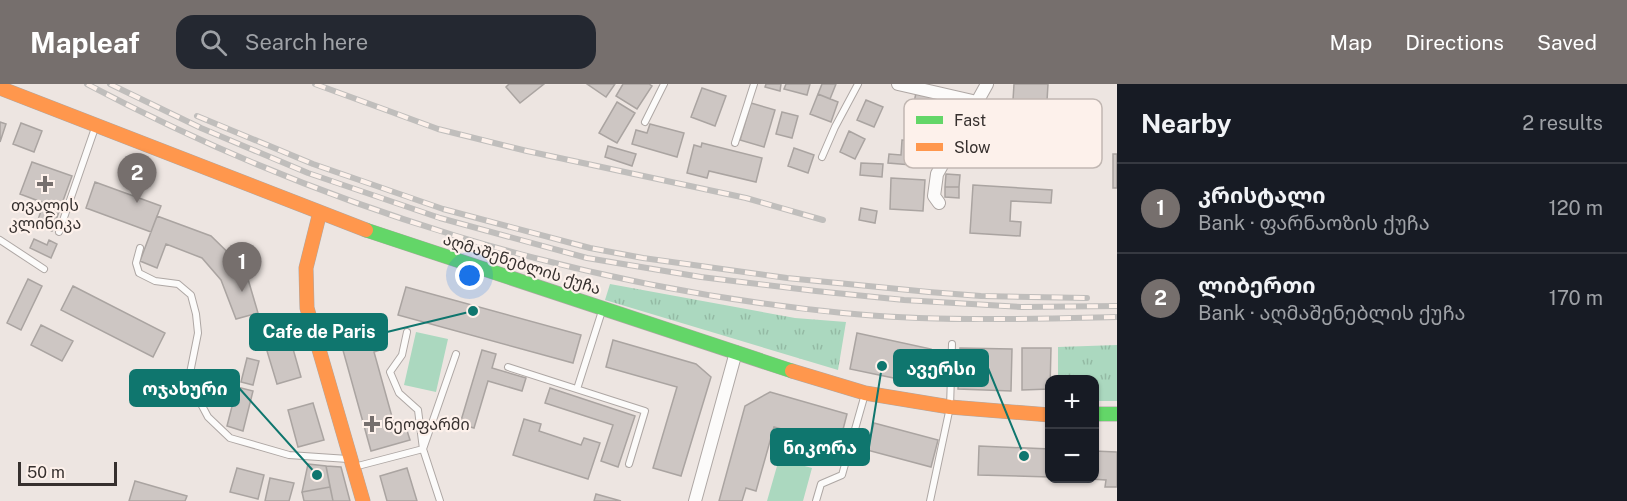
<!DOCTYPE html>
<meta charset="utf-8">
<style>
:root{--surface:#171b24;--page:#242831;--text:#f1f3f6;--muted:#9ea1a6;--line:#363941;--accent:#766f6d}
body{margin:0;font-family:"Public Sans","Noto Sans Georgian",sans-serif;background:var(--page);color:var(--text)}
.controls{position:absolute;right:18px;bottom:18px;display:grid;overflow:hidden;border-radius:12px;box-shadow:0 2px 4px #0004}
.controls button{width:54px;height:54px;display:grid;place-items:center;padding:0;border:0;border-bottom:2px solid var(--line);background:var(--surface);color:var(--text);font:30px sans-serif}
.scale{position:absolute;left:18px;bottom:15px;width:99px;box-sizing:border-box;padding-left:6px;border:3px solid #36302e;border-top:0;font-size:16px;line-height:21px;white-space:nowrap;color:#36302e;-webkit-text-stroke:4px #fdf1eb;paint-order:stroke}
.you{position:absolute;left:470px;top:192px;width:21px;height:21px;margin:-15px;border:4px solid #fff;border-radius:50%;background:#1a73e8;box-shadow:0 0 0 9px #1a73e833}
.badge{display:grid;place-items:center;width:39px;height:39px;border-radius:50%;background:var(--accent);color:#fff;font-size:20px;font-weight:700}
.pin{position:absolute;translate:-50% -50px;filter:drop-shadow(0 2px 3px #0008)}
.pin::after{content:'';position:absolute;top:32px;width:21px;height:18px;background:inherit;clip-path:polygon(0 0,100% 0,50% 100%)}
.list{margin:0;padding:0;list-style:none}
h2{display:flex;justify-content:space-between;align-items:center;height:78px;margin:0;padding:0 24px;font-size:26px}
h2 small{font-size:20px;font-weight:400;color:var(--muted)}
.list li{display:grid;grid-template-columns:39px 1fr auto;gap:18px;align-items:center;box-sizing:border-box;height:90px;padding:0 24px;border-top:2px solid var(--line)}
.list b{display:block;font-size:22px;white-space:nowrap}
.list p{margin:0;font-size:20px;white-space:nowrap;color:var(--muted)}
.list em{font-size:20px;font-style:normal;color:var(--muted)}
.icon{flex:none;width:33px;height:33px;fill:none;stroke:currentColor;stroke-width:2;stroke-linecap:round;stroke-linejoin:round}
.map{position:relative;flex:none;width:1117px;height:417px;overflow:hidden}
header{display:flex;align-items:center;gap:36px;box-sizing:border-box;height:84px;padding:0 30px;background:var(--accent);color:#fff}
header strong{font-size:28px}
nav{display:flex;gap:33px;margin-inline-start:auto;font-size:21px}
.search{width:420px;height:54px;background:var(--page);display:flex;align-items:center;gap:15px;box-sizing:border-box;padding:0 21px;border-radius:18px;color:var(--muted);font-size:22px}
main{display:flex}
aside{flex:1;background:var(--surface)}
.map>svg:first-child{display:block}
</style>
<header>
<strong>Mapleaf</strong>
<div class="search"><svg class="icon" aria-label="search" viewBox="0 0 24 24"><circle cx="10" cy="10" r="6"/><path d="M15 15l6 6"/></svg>Search here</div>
<nav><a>Map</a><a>Directions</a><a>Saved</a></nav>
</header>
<main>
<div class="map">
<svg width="1117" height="417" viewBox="0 0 1117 417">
<defs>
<pattern id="park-tufts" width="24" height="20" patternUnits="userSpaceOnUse" patternTransform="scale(1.5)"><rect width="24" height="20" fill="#abd8bf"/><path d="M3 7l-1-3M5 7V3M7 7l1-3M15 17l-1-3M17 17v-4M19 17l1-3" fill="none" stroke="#94baa4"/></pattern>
</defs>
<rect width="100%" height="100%" fill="#ede5e1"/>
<path fill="url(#park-tufts)" d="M610 200 795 234 846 238 838 286 605 216Z
M1117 261V317H1095L1094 296 1058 295V263Z"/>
<path fill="#abd8bf" d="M416 248 448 255 436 308 404 301Z
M779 375 812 384 803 417H767Z"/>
<path fill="#cdc6c3" stroke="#aaa4a1" stroke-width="1.5" d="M509 0H544L520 19 506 3Z
M587 0H615L606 13Z
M623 0H649L652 2 637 25 616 12Z
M766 0H781L780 7 765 3Z
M786 0H810L807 11 784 5Z
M822 0H836L830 15 818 10Z
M1014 0H1048L1046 34 1012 32Z
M702 4 726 12 715 42 691 33Z
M916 9 953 19 949 33 913 23Z
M818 10 838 18 831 38 810 30Z
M866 16 883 23 874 43 857 36Z
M617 18 635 29 617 59 599 49Z
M751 19 775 26 764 63 740 56Z
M782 28 798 32 792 54 776 50Z
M0 38 6 40 0 58Z
M21 39 42 47 34 68 13 60Z
M650 40 684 49 677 73 632 60 636 46 647 49Z
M849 47 865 55 855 75 840 68Z
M902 56 926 58 924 82 888 79 889 70 901 71Z
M702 59 762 74 756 98 709 87 707 94 687 89 694 61 701 63Z
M608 62 636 70 632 82 605 73Z
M794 64 814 71 808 89 788 82Z
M1113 70H1117V104H1113Z
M32 78 72 92 52 147 36 141 44 119 20 110Z
M861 79 883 80 882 93 860 91Z
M946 90 960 91 959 103H945Z
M891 94 925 96 923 127 890 125Z
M95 98 161 122 151 148 86 124Z
M973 101 1052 106 1051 119 1011 117 1010 137 1021 138 1020 152 970 149Z
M945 103H959V114L945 113Z
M861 124 877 127 875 139 859 136Z
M157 132 211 152 245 185 258 229 236 235 221 196 202 174 166 160 157 184 140 177Z
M34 155 47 161 49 156 57 160 51 174 30 164Z
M28 195 42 202 21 246 7 239Z
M73 202 165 249 153 273 61 226Z
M406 203 581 251 573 279 398 231Z
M286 240 301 293 277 300 261 247Z
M41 241 73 257 62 277 31 261Z
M378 249 383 265 374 268 394 340 404 337 410 356 371 367 341 259Z
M857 249 931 265 925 293 915 291 913 298 850 285Z
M613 256 696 280 711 293 681 392 653 384 677 303 606 283Z
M960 264 1012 265 1011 307 958 305Z
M1022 264H1051L1050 305 1022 306Z
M482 266 496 270 492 284 526 294 522 307 488 297 474 344 460 340Z
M247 274 259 277 253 301 241 298Z
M237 303 253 307 243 347 227 342Z
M550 304 635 332 618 383 601 377 613 341 545 319Z
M770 308 847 330 839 361 774 343 756 407 746 404 742 417H719L745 322Z
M313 319 324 356 298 363 288 326Z
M524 335 541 340 539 347 581 361 584 354 600 359 588 395 513 371Z
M874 339 938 356 931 383 867 366Z
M979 362 1050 365V393L978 391Z
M1094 367 1117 368V403H1105L1106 396 1075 394H1094Z
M308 380 326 382 330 403 302 408Z
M326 382 341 383 350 417H333Z
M237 384 264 391 258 415 230 408Z
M407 384 417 417H387L380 392Z
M270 394 294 399 289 417H265Z
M135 397 187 412 185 417H129Z
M330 403 333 417H304L302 408Z
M596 410 621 417H594Z"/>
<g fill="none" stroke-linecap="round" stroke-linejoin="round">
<defs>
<path id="lane" d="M645 38 664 0
M735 59 754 0
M822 73 835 43 858 0
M59 148 96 41
M0 156 44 185
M140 164 136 179 139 189 155 197 178 200 191 211 196 230 198 249 190 289 192 303 208 333 230 354 289 371 348 375
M407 248 402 271 390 288 399 309 418 326 423 365 440 417
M508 283 645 327 629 380
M577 305 602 227
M354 383 423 365 456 270
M816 417 821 400 842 391 865 310
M930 417 950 323 952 260"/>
<path id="street" d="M898 0 977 18
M939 119 934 112 937 90 987 0
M695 417 736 268"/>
<path id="fast" d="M366 146 792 287
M1094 330H1117"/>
<path id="slow" d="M0 4 366 146
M320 128 306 184 307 224 363 417
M792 287 865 309 950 323 1050 331"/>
</defs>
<use href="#lane" stroke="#aea7a4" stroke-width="8"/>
<use href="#street" stroke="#aea7a4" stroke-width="14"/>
<use href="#fast" stroke="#aea7a4" stroke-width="15"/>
<use href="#slow" stroke="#aea7a4" stroke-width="15"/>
<use href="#lane" stroke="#fcfbfa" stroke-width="6"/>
<use href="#street" stroke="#fcfbfa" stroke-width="12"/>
<use href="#fast" stroke="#63d668" stroke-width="14"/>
<use href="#slow" stroke="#ff974d" stroke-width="14"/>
<defs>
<path id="rail" d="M87 0C321 124 580 203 843 229 934 238 1026 235 1117 233
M110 0 201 44 308 89 440 134 587 174 701 193 816 207 904 216 1021 223 1117 222
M315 0 438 45 527 67 746 114 823 136
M197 32 313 80 443 125 590 164 643 174 787 194 929 208 981 212 1087 214"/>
</defs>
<use href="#rail" stroke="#c0bebc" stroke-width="6"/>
<use href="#rail" stroke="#fdf1eb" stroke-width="4" stroke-dasharray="11" stroke-linecap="butt"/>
</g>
<g fill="#766f6d" stroke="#fdf1eb" stroke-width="2">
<path d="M42 91h6v6h6v6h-6v6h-6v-6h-6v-6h6z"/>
<path d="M369 331h6v6h6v6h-6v6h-6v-6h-6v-6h6z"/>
</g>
<g text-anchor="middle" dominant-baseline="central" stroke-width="4.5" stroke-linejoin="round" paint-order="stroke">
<g font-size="16" fill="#36302e" stroke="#fdf1eb">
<text x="45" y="121">თვალის<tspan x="45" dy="18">კლინიკა</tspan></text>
<text x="384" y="340" text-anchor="start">ნეოფარმი</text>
</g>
<g font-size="16" fill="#36302e" stroke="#fdf1eb">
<text transform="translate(522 180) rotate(18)">აღმაშენებლის ქუჩა</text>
</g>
</g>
<rect x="904" y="15" width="198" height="69" rx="9" fill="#fdf1eb" stroke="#c1b7b2" stroke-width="1.5"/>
<rect x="916" y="32" width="27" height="8" fill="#63d668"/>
<rect x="916" y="59" width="27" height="8" fill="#ff974d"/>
<g font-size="16" fill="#36302e">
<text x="954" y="42">Fast</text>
<text x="954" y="69">Slow</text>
</g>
<path fill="none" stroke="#0f766e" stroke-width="2" d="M473 227L387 248M1024 372L988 284M317 391L239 304M882 282L869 363"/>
<g fill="#0f766e" stroke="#fdf1eb" stroke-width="2">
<circle cx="473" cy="227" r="6"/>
<circle cx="1024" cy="372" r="6"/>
<circle cx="317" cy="391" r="6"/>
<circle cx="882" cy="282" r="6"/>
</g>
<g fill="#0f766e" stroke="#0f766e" stroke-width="2">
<rect x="250" y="230" width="137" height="36" rx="6"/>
<rect x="894" y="266" width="94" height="36" rx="6"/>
<rect x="130" y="286" width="109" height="36" rx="6"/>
<rect x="771" y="345" width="98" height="36" rx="6"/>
</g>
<g font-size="18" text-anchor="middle" font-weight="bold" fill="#fff">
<text x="319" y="254">Cafe de Paris</text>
<text x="941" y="291">ავერსი</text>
<text x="185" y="311">ოჯახური</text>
<text x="820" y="370">ნიკორა</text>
</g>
</svg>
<div class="controls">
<button>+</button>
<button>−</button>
</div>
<div class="scale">50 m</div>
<div class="you"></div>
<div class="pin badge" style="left:242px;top:208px">1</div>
<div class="pin badge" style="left:137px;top:119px">2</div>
</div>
<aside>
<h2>Nearby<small>2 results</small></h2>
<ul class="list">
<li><span class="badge">1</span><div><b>კრისტალი</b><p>Bank · ფარნაოზის ქუჩა</p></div><em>120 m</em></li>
<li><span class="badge">2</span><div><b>ლიბერთი</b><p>Bank · აღმაშენებლის ქუჩა</p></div><em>170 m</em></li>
</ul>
</aside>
</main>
